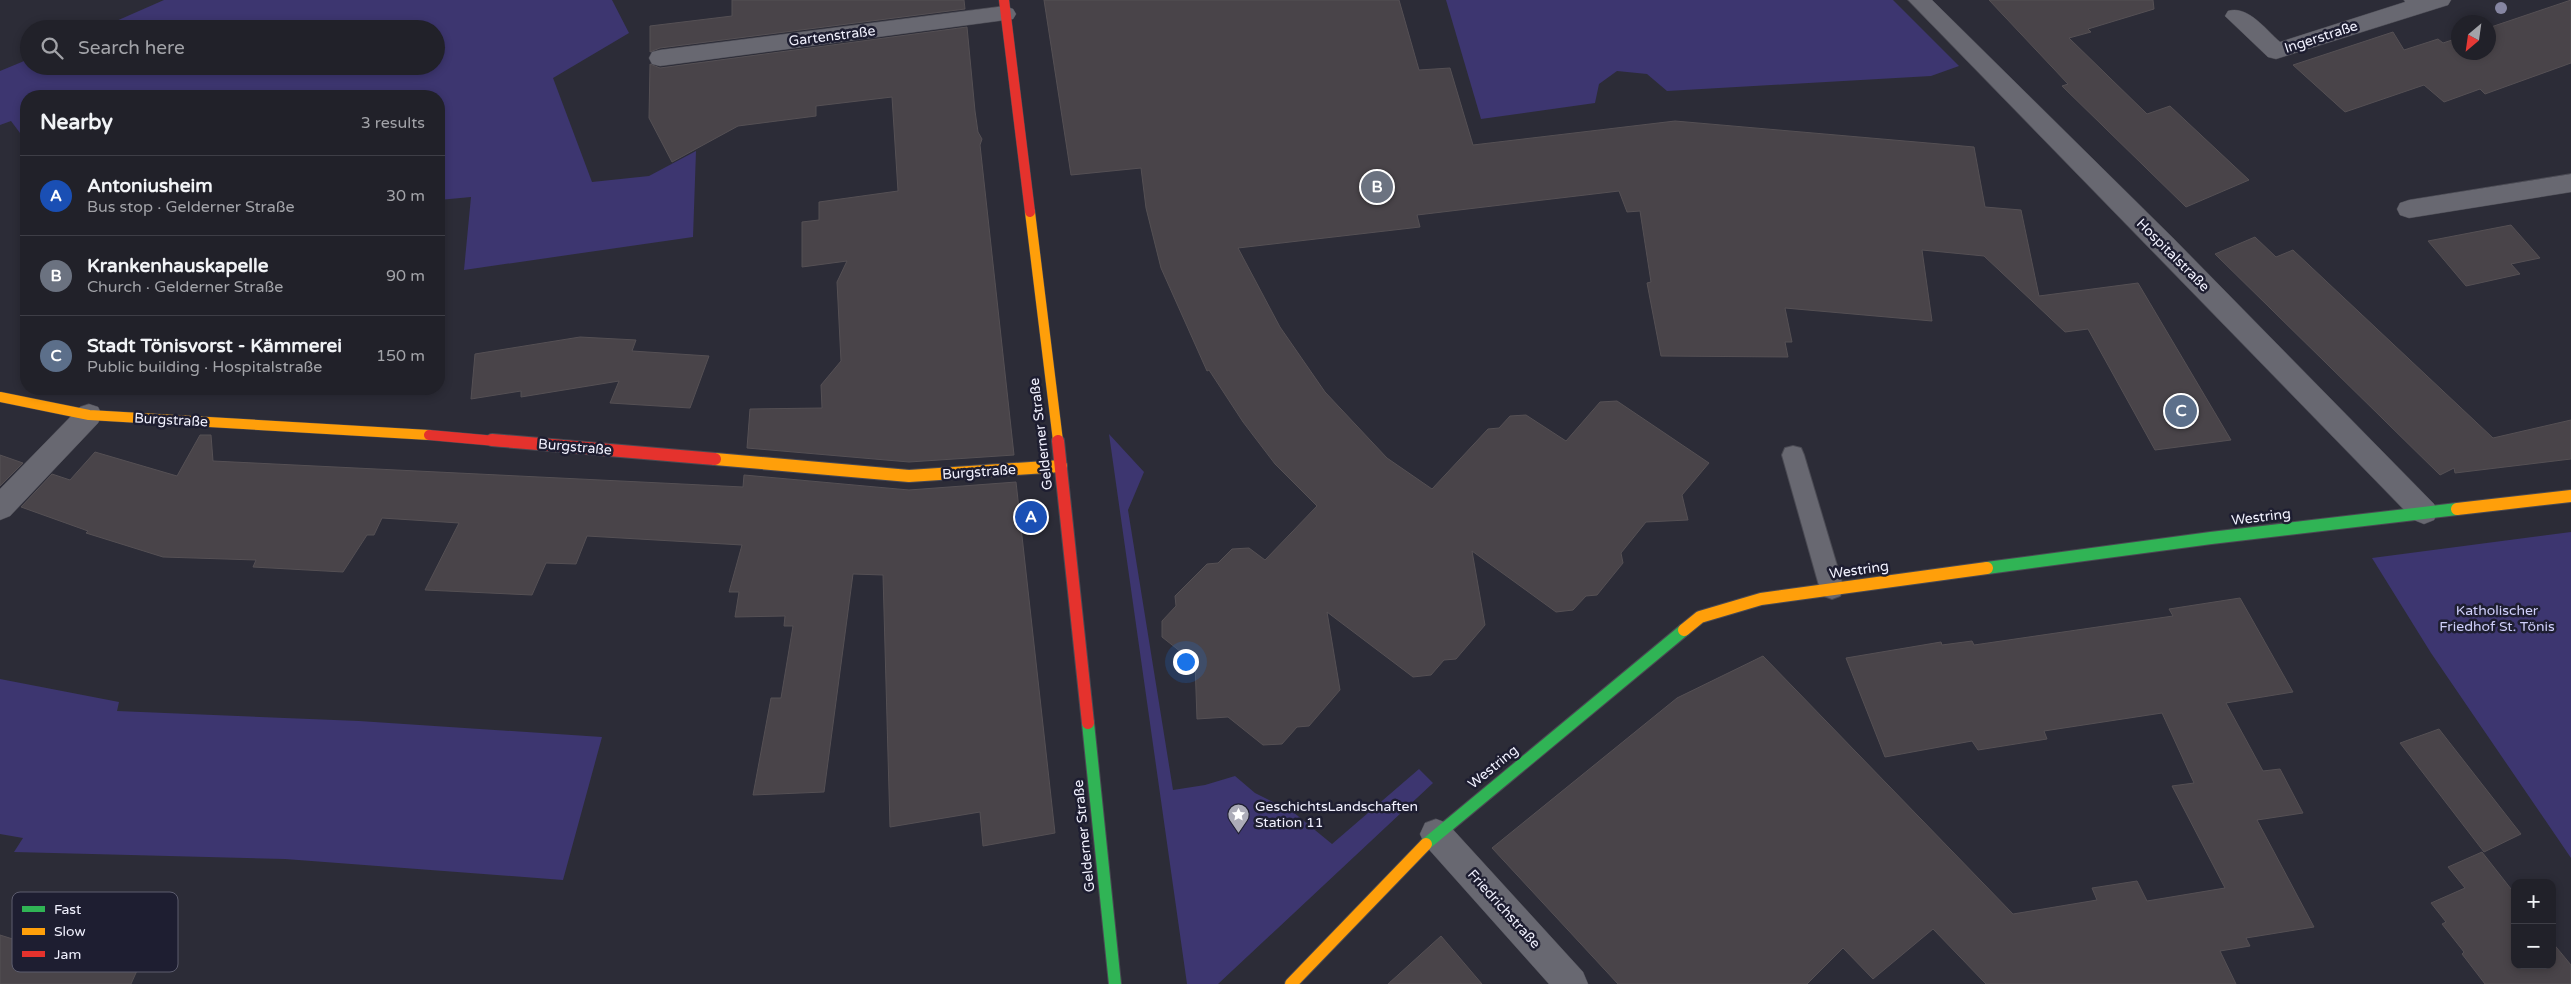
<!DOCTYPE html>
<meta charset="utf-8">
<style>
:root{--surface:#212129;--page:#292931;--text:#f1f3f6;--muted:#a2a3a8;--line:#3e3e46;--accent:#acacb8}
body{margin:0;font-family:"Varela Round",sans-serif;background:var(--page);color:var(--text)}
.controls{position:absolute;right:15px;bottom:15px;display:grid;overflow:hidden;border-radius:10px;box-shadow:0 2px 8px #0003}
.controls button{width:45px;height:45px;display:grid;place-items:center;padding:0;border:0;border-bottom:1px solid var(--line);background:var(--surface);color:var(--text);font:25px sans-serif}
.compass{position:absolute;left:2451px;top:15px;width:45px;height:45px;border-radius:50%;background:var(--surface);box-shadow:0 2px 8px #0003;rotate:209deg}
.you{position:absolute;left:1185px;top:661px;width:18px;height:18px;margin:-12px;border:4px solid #fff;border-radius:50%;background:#1a73e8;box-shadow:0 0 0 8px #1a73e833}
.badge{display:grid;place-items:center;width:32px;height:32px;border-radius:50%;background:var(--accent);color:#fff;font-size:16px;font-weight:700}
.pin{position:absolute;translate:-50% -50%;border:2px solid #fff;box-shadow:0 1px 5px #0006}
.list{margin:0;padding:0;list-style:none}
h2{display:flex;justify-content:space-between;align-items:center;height:65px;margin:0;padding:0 20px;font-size:21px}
h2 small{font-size:16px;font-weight:400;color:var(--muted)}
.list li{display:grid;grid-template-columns:32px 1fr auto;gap:15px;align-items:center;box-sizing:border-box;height:80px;padding:0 20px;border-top:1px solid var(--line)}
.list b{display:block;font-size:19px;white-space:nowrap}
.list p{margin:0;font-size:16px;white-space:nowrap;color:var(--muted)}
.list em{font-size:16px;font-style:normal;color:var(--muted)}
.icon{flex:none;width:28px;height:28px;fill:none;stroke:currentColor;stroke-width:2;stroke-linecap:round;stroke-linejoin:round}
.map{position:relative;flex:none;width:2571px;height:984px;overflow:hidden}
.search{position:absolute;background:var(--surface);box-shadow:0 2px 8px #0003;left:20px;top:20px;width:425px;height:55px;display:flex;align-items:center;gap:12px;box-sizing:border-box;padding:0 18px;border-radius:28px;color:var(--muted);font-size:19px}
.panel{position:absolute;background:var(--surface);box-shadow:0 2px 8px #0003;left:20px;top:90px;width:425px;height:305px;border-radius:20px}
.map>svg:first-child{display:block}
</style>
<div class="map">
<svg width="2571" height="984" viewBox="0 0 2571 984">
<rect width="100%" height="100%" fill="#2c2c37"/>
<path fill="#3d3670" d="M164 0H612L629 33 553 78 592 182 649 176 696 151 693 237 464 270 471 197 439 200V96H26V141L11 121 0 125V71L29 59V66H436V29H98Z
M1446 0H1893L1959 66 1931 76 1667 91 1647 74 1617 71 1599 84 1595 103 1481 119Z
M1109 434 1144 472 1128 510 1173 790 1205 785 1235 776 1255 793 1293 812 1332 844 1419 769 1433 783 1218 984H1187Z
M2571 532V858L2431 653 2372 558Z
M0 679 119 702 117 711 359 721 602 737 563 880 285 859 14 852 23 838 0 834Z"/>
<path fill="#494449" stroke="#555054" d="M732 0H964L965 9 660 48 650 52V26L732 16Z
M1044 0H1399L1419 70 1450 68 1473 145 1675 121 1974 147 1985 207 2021 210 2039 296 2138 283 2231 440 2155 450 2088 329 2065 332 1984 256 1922 250 1932 321 1785 308 1792 342H1785L1788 357 1661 356 1647 283 1651 282 1640 211 1627 212 1619 191 1417 215 1420 227 1238 248 1280 327 1325 392 1387 458 1432 489 1488 429 1499 428 1510 416 1526 415 1566 441 1600 402 1617 401 1709 463 1682 495 1688 520 1646 522 1621 553 1623 563 1597 595 1586 596 1573 610 1556 612 1472 551 1485 625 1456 659 1444 660 1431 675 1413 677 1327 612 1340 690 1309 726 1297 727 1282 744 1263 745 1228 717 1197 719 1195 663 1162 637V621L1176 606 1175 596 1207 564 1218 563 1232 549 1249 548 1265 560 1317 506 1275 464 1243 422 1209 370 1207 371 1161 268 1146 208 1141 168 1071 175Z
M1989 0H2153L2154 9 2088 29 2091 32 2069 38 2147 114 2170 106 2249 180 2186 207 2062 86 2068 84Z
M2571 0V63L2485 94 2480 89 2444 102 2424 85 2345 112 2293 65 2393 32 2404 50 2438 39 2443 43 2458 38V52H2488V28Z
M967 27 975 111 978 132 982 139 980 145 1014 455 909 462 747 448 750 409 822 408 821 385 841 361 837 282 847 261 802 267V222L819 220V202L898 191 892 97 816 106V116L738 126 672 162 649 118 650 64 660 68Z
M2511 225 2540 258 2511 264 2520 274 2466 286 2428 241Z
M2255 237 2276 257 2293 250 2493 438 2571 420V459L2455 473 2454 468 2440 475 2215 254Z
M580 337 636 340 632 351 709 356 690 408 610 403 619 381 521 397V391L471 399 475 354Z
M200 435H211L213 461 743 487 744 475 909 490 1016 482 1055 833 983 846 980 812 890 827 883 575 853 574 824 792 753 795 771 698H781L793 626H784L785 616 735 617 739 592H729L742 545 587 536 576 564 546 563 532 595 425 590 459 523 382 518 374 535H367L343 572 253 567 256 560 163 557 86 533 88 531 21 507 52 474 70 480 95 452 177 476Z
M0 455 23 463 0 486Z
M2240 598 2293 692 2226 703 2263 771 2280 769 2303 813 2257 820 2314 927 2246 938 2250 946 2220 951 2236 984H1986L1933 929 1873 979 1843 948 1807 984H1618L1492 848 1677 698 1763 656 2013 914 2097 900 2092 888 2137 881 2147 901 2225 888 2172 786 2194 783 2162 713 2044 731 2047 739 1978 750 1972 741 1885 757 1846 658 1941 642 1942 645 1972 641 1974 645 2173 616 2169 609Z
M2439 729 2521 834 2484 852 2400 743Z
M2482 852 2515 894V965H2552V942L2571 965V984H2485L2462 954 2464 952 2442 924 2446 922 2431 903 2465 888 2448 867Z
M0 935 73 958 83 935 152 937 131 984H0Z
M1441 936 1482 984H1388Z"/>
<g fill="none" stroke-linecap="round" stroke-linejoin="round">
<defs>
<path id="lane" d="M1793 446 1801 448 1804 455 1844 589 1840 596 1832 599 1824 596 1820 589 1782 455 1785 448Z"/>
<path id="street" d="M1908 0H1932L2173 238 2434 504 2438 512 2434 520 2424 524 2414 520Z
M2404 0H2451L2448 5 2276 59 2268 57 2225 16 2228 11C2248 5 2266 30 2280 42L2405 2Z
M1005 6 1013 9 1016 14 1013 19 660 66 652 64 649 58 652 52 660 50Z
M2571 174V192L2409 218 2400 215 2397 209 2400 203 2409 200Z
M89 404 98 407 102 415 98 423 10 516 0 520V489L80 407Z
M1436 819 1447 823 1583 972 1588 984H1549L1425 845 1420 834 1425 823Z"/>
<path id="fast" d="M1987 568 2211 538 2457 509
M1088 723 1115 984
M1426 844 1684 630"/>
<path id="slow-far1" d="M1030 212 1058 441
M0 397 89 415 429 435"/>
<path id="slow" d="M715 459 909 476 1061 466
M2457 509 2571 496
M1684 630 1700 617 1761 599 1987 568
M1291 984 1426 844"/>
<path id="jam-far1" d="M1004 0 1030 212
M429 435 507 442"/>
<path id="jam" d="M492 440 715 459
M1058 441 1088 723"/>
</defs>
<use href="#lane" stroke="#4a4a53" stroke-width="2"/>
<use href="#street" stroke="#4a4a53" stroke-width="1"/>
<use href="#fast" stroke="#4a4a53" stroke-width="14"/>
<use href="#slow-far1" stroke="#4a4a53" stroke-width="11"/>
<use href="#slow" stroke="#4a4a53" stroke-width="14"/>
<use href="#jam-far1" stroke="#4a4a53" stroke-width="11"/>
<use href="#jam" stroke="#4a4a53" stroke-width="14"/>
<use href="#lane" fill="#686871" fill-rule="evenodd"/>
<use href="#street" fill="#686871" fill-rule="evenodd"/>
<use href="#fast" stroke="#30b455" stroke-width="12"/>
<use href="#slow-far1" stroke="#ff9f0a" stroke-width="10"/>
<use href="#slow" stroke="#ff9f0a" stroke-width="12"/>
<use href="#jam-far1" stroke="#e5322d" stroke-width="10"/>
<use href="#jam" stroke="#e5322d" stroke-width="12"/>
</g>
<circle fill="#8686a2" cx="2501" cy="8" r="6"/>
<defs>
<symbol id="sight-pin" viewBox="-11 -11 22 30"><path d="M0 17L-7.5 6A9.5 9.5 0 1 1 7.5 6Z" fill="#acacb8" stroke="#1e1e31"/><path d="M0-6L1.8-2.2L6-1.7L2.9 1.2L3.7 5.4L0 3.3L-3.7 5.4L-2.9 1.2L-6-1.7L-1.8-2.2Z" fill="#fff"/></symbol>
</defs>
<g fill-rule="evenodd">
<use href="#sight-pin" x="1226" y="802" width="25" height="34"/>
</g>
<g text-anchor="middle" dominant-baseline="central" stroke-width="5" stroke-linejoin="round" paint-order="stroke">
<g font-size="14" fill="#f1f1fe" stroke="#1e1e31">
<text transform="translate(832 36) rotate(-7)">Gartenstraße</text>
<text transform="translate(2321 37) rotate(-18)">Ingerstraße</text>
<text transform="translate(2173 255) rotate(45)">Hospitalstraße</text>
<text transform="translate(171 420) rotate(3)">Burgstraße</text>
<text transform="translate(1041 434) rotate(-97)">Gelderner Straße</text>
<text transform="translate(575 447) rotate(5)">Burgstraße</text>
<text transform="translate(979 472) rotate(-4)">Burgstraße</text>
<text transform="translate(2261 517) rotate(-7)">Westring</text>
<text transform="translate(1859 570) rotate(-8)">Westring</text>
<text transform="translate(1493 767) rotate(-39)">Westring</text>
<text transform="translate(1084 836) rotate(-96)">Gelderner Straße</text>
<text transform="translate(1504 909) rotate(48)">Friedrichstraße</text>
</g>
<g font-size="14" fill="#cfcffa" stroke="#1e1e31">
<text x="2497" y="610">Katholischer<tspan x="2497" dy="16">Friedhof St. Tönis</tspan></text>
</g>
<g font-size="14" fill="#f1f1fe" stroke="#1e1e31" text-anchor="start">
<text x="1255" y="806">GeschichtsLandschaften<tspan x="1255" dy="16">Station 11</tspan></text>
</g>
</g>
<rect x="12" y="892" width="166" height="80" rx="8" fill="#1e1e31" stroke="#5d5d6e" stroke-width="1"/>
<rect x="22" y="906" width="23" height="6" fill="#30b455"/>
<rect x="22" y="928" width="23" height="7" fill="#ff9f0a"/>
<rect x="22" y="951" width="23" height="6" fill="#e5322d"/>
<g font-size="14" fill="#f1f1fe">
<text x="54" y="914">Fast</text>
<text x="54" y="936">Slow</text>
<text x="54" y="959">Jam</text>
</g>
</svg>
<div class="controls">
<button>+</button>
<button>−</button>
</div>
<svg class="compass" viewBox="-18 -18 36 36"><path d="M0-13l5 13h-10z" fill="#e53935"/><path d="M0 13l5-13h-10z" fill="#a2a3a8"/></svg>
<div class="you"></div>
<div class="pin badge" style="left:1031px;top:517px;background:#1a4fb4">A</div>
<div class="pin badge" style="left:1377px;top:187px;background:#6b7280">B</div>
<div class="pin badge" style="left:2181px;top:411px;background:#5c6f8a">C</div>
<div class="search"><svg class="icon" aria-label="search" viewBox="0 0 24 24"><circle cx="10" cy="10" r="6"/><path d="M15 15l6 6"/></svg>Search here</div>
<section class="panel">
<h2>Nearby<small>3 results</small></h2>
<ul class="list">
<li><span class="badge" style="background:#1a4fb4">A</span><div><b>Antoniusheim</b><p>Bus stop · Gelderner Straße</p></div><em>30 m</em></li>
<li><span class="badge" style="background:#6b7280">B</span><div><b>Krankenhauskapelle</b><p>Church · Gelderner Straße</p></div><em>90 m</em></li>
<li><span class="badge" style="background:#5c6f8a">C</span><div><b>Stadt Tönisvorst - Kämmerei</b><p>Public building · Hospitalstraße</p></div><em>150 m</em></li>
</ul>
</section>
</div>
